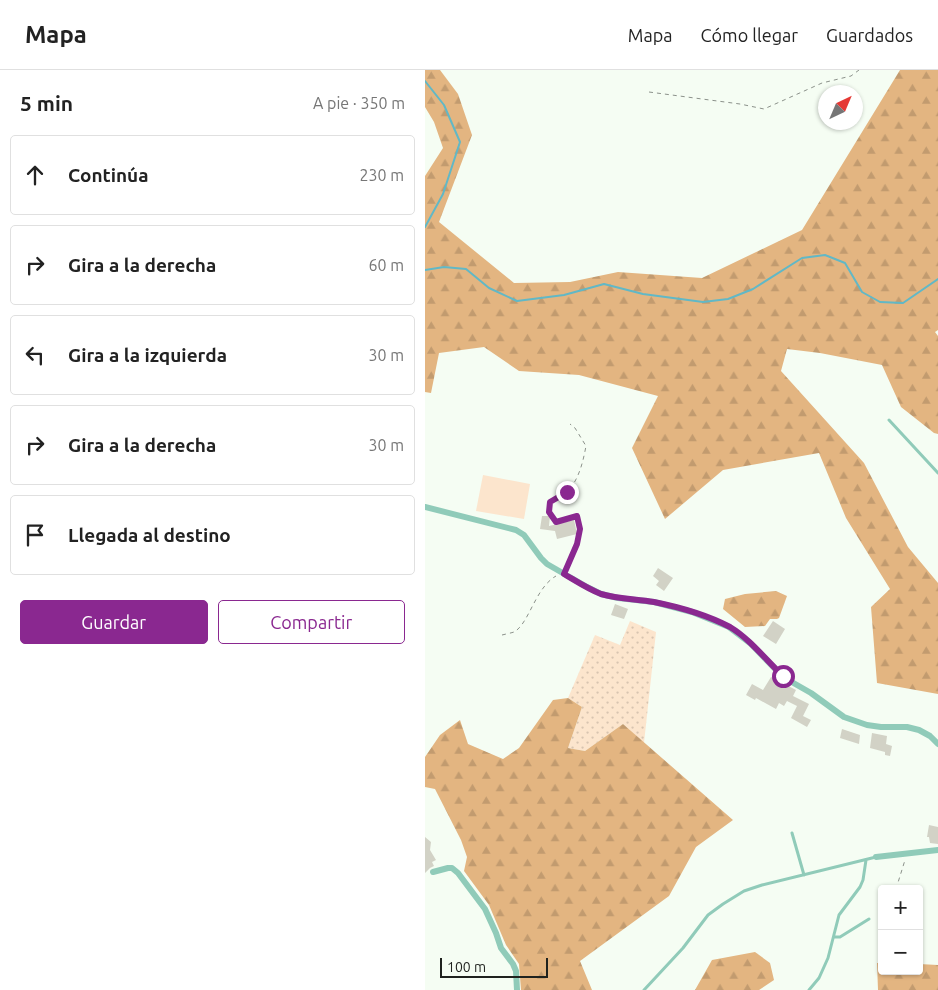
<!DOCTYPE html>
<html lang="es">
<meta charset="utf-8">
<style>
:root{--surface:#fff;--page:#f2f2f2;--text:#222;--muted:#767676;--line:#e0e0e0;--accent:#8a2890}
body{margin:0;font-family:Ubuntu,sans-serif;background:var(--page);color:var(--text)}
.controls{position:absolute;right:15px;bottom:15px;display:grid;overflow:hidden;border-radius:5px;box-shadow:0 1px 4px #0004}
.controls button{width:45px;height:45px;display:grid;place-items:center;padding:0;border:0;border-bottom:1px solid var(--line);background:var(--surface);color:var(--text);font:25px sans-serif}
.compass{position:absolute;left:393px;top:15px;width:45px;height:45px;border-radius:50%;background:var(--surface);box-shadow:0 1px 4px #0004;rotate:44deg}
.scale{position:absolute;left:15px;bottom:12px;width:108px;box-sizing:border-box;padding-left:5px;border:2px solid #1f221e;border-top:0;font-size:14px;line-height:18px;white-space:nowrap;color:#1f221e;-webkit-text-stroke:4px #f5fdf3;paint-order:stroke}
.stop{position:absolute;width:15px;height:15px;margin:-11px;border:4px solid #8a2890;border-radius:50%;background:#fff}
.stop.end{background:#8a2890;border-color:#fff;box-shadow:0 1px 5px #0008}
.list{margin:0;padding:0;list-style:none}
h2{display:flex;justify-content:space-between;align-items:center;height:65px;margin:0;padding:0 20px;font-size:21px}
h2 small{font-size:16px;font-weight:400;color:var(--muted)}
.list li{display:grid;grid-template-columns:32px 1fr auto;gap:15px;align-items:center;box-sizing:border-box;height:80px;margin:0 10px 10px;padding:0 10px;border:1px solid var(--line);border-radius:5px}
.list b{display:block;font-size:19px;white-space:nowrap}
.list em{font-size:16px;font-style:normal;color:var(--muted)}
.actions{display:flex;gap:10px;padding:15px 20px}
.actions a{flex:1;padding:11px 0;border:1px solid var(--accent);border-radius:5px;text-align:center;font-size:18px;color:var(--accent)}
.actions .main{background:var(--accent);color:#fff}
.icon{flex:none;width:28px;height:28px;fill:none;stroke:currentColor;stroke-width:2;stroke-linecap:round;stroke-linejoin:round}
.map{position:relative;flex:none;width:513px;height:920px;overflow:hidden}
header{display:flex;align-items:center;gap:30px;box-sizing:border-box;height:70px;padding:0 25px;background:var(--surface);border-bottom:1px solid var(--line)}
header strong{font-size:24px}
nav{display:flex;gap:28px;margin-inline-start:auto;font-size:18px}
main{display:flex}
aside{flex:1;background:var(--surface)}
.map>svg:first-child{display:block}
</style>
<header>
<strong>Mapa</strong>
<nav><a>Mapa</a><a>Cómo llegar</a><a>Guardados</a></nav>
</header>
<main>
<aside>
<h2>5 min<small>A pie · 350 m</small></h2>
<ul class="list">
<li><svg class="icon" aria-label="ahead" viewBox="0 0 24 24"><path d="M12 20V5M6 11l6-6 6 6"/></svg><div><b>Continúa</b></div><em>230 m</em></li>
<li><svg class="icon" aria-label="right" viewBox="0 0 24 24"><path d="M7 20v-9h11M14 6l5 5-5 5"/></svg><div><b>Gira a la derecha</b></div><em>60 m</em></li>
<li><svg class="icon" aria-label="left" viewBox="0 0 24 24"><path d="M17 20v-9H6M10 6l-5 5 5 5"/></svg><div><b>Gira a la izquierda</b></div><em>30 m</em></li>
<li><svg class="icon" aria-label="right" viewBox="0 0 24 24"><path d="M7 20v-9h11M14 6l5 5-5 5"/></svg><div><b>Gira a la derecha</b></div><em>30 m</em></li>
<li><svg class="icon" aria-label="arrive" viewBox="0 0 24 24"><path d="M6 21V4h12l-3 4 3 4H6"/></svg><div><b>Llegada al destino</b></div></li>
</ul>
<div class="actions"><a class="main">Guardar</a><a>Compartir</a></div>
</aside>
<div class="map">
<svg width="513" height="920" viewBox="0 0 513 920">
<defs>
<pattern id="grass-dots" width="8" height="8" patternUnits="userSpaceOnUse" patternTransform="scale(1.25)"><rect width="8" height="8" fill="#fce5cd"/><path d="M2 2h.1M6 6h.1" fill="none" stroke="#d8c4b0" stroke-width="1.8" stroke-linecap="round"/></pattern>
<pattern id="forest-firs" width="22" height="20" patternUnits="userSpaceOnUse" patternTransform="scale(1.25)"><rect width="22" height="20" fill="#e3b581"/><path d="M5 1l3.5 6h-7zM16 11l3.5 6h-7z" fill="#c29b6f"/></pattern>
</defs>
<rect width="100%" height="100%" fill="#f5fdf3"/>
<path fill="url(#grass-dots)" d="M205 551 231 562 219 673 198 654 160 681 143 678 157 637 143 628 170 565 195 575Z"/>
<path fill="url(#forest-firs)" d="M0 0H15L33 24 47 65 14 152 89 213 145 212 193 202 277 208 377 160 475 0H513V260L510 262 513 266V364L509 363 476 337 457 295 395 283 362 279 356 301 439 393 483 477 513 513V624L452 613 446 537 465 519 421 448 394 383 298 400 240 449 207 378 233 326 154 305 94 301 59 277 14 283 6 323 0 322V106L18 78 9 52 0 37Z
M351 521 362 526 354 548 352 549H345L340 556 320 557 298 539 300 529 320 524Z
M143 628 157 637 143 678 160 681 198 654 308 750 271 777 244 826 155 891 167 920H96L94 894 81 875 64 835 39 801 42 787 36 770 10 719 0 717V687L15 665 35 650 43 674 78 689 94 678 128 630Z
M330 882 345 893 349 910 334 920H270L287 890Z
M452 893H457V901H494V894L513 895V920H453Z"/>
<path fill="#fce5cd" d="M58 405 105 414 99 449 51 441Z"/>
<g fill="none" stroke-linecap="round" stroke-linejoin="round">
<path stroke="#61b8c6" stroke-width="2" d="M0 11 19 35 35 72 18 124 0 157
M0 200 19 197 41 199 64 218 92 231 139 225 179 214 218 224 278 232 303 229 328 219 377 188 400 185 420 193 437 222 455 232 478 233 513 209"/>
</g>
<path fill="#d2d2c6" d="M117 446H125L124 456 149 450 152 464 132 469 130 461 115 459Z
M233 498 248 508 239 521 231 515 234 511 228 506Z
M190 534 203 539 199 549 186 545Z
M348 551 360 559 351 574 338 566Z
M346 607 371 620 368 626 384 634 378 646 386 650 382 657 366 648 372 636 362 631 359 636 354 633 351 639 331 628 330 630 321 625 327 614 338 620Z
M417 659 435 665 434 674 415 668Z
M447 663 462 666 461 674 467 676 465 686 460 685V682L445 678Z
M504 755 513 757V774L505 773 504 767H502Z
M0 767 6 772 5 780 11 790 7 792 9 796 5 798 0 803Z"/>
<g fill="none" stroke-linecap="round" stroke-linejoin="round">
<path stroke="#8b918a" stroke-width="1" stroke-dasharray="4 4" stroke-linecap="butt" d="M224 22 315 34 339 39 397 13 426 6 434 0
M143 497C150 479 156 466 152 446L131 451 124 442 125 432C131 429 139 426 143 421 154 409 158 392 161 376L150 358 145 354
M77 565C81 564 86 563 89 562 104 554 110 518 131 506
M471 819 480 790"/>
<path stroke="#90cbb9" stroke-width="3" d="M464 350 513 403
M367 763 379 805
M409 867H415L444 849
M219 920 258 878 283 845 298 834 319 821 337 815 451 787
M384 920 394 908 403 888 414 845 435 817 438 810 441 790"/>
<path stroke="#90cbb9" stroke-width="6" d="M0 437 91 460 99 465 116 488 122 494 162 517 176 524 193 528 229 532 267 542 304 557 325 573 358 607 386 623 419 647 442 655 456 657H482L494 660 505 666 513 674
M451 787 513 780
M8 802 23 798H27L33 803 60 839 71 863 76 878 88 894 91 901 92 920"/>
</g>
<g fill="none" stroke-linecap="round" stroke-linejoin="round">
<path stroke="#8a2890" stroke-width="6" d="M142 422 125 432 124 442 131 452 152 446 155 459 152 474 139 504C151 511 163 519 176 524 193 529 211 529 229 532 254 537 282 545 305 557 325 569 341 590 358 606"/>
</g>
</svg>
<div class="controls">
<button>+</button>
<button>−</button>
</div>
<svg class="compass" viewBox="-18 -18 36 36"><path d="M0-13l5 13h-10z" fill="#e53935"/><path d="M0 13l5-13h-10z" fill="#767676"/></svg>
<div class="scale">100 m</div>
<div class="stop" style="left:358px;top:606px"></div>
<div class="stop end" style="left:142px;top:422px"></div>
</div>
</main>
